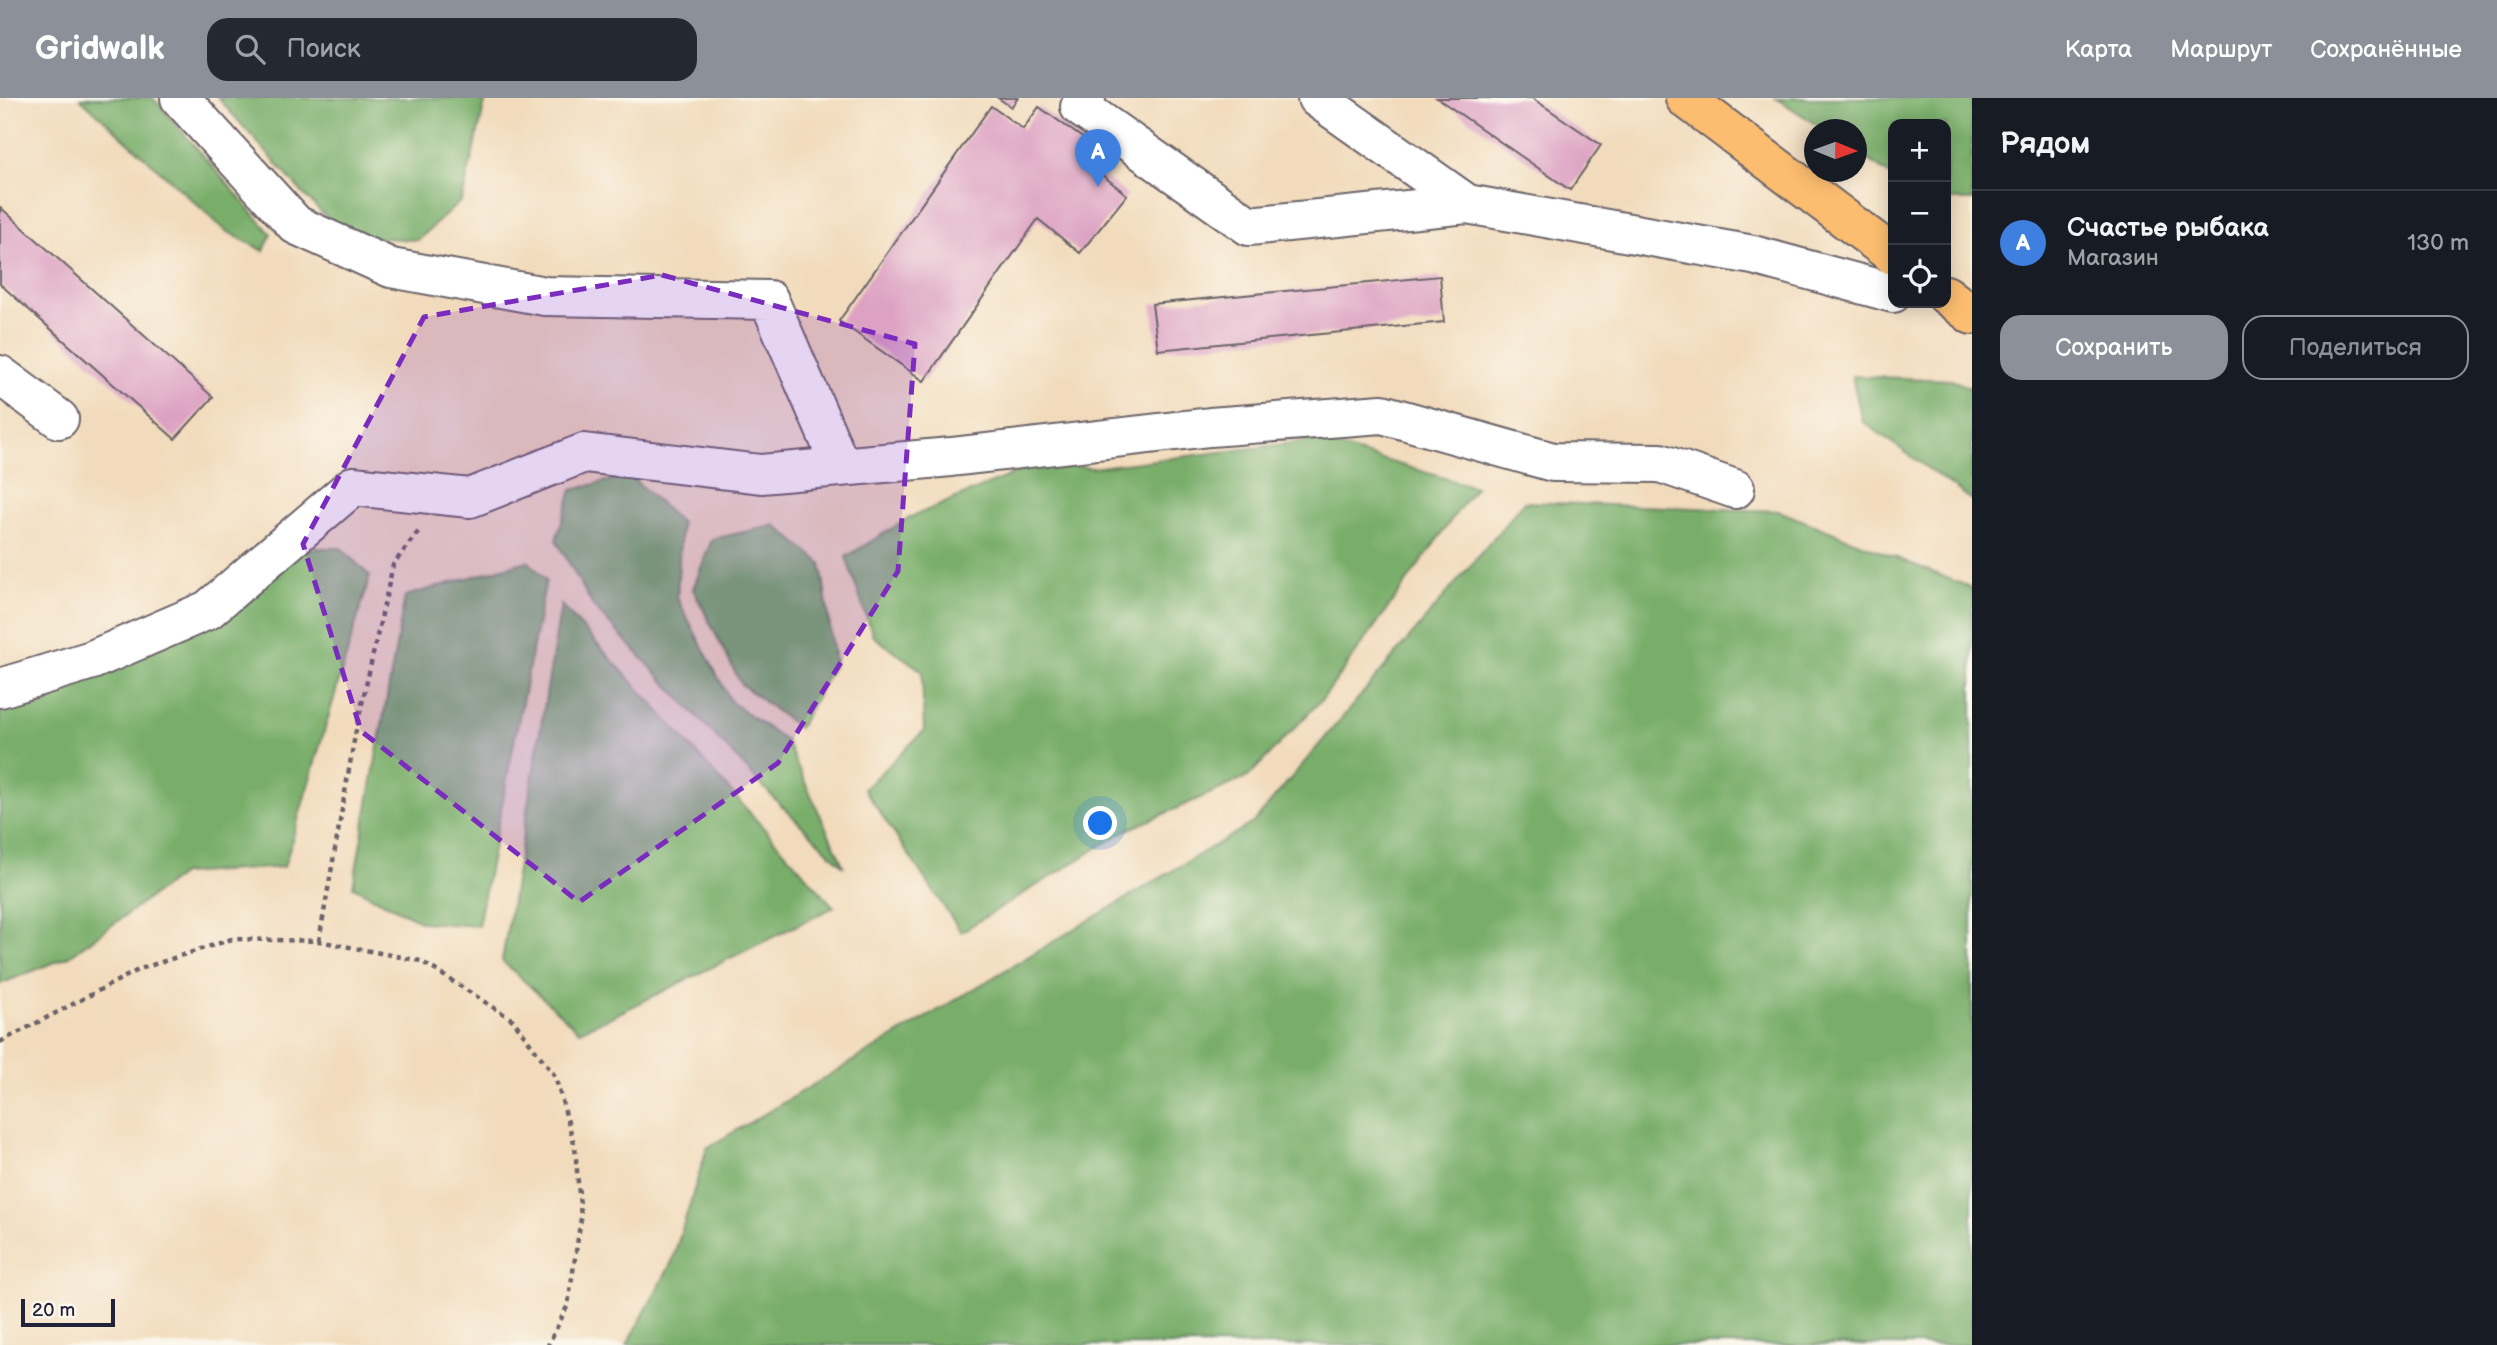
<!DOCTYPE html>
<html lang="ru">
<meta charset="utf-8">
<style>
:root{--surface:#171b24;--page:#242831;--text:#f1f3f6;--muted:#9ea1a6;--line:#363941;--accent:#8c9099}
body{margin:0;font-family:"Balsamiq Sans",sans-serif;background:var(--page);color:var(--text)}
.controls{position:absolute;right:21px;top:21px;display:grid;overflow:hidden;border-radius:14px;box-shadow:0 4px 18px #0003}
.controls button{width:63px;height:63px;display:grid;place-items:center;padding:0;border:0;border-bottom:2px solid var(--line);background:var(--surface);color:var(--text);font:35px sans-serif}
.compass{position:absolute;left:1804px;top:21px;width:63px;height:63px;border-radius:50%;background:var(--surface);box-shadow:0 4px 18px #0003;rotate:91deg}
.scale{position:absolute;left:21px;bottom:18px;width:94px;box-sizing:border-box;padding-left:7px;border:4px solid #22223b;border-top:0;font-size:19px;line-height:24px;white-space:nowrap;color:#22223b;-webkit-text-stroke:5px #fbf7ec;paint-order:stroke}
.you{position:absolute;left:1101px;top:726px;width:24px;height:24px;margin:-18px;border:5px solid #fff;border-radius:50%;background:#1a73e8;box-shadow:0 0 0 10px #1a73e833}
.badge{display:grid;place-items:center;width:46px;height:46px;border-radius:50%;background:var(--accent);color:#fff;font-size:23px;font-weight:700}
.pin{position:absolute;translate:-50% -58px;filter:drop-shadow(0 2px 4px #0008)}
.pin::after{content:'';position:absolute;top:37px;width:24px;height:21px;background:inherit;clip-path:polygon(0 0,100% 0,50% 100%)}
.list{margin:0;padding:0;list-style:none}
h2{display:flex;justify-content:space-between;align-items:center;height:91px;margin:0;padding:0 28px;font-size:30px}
h2 small{font-size:23px;font-weight:400;color:var(--muted)}
.list li{display:grid;grid-template-columns:46px 1fr auto;gap:21px;align-items:center;box-sizing:border-box;height:105px;padding:0 28px;border-top:2px solid var(--line)}
.list b{display:block;font-size:26px;white-space:nowrap}
.list p{margin:0;font-size:23px;white-space:nowrap;color:var(--muted)}
.list em{font-size:23px;font-style:normal;color:var(--muted)}
.actions{display:flex;gap:14px;padding:21px 28px}
.actions a{flex:1;padding:16px 0;border:2px solid var(--accent);border-radius:21px;text-align:center;font-size:24px;color:var(--accent)}
.actions .main{background:var(--accent);color:#fff}
.icon{flex:none;width:38px;height:38px;fill:none;stroke:currentColor;stroke-width:2;stroke-linecap:round;stroke-linejoin:round}
.map{position:relative;flex:none;width:1972px;height:1247px;overflow:hidden}
header{display:flex;align-items:center;gap:42px;box-sizing:border-box;height:98px;padding:0 35px;background:var(--accent);color:#fff}
header strong{font-size:33px}
nav{display:flex;gap:38px;margin-inline-start:auto;font-size:24px}
.search{width:490px;height:63px;background:var(--page);display:flex;align-items:center;gap:18px;box-sizing:border-box;padding:0 24px;border-radius:21px;color:var(--muted);font-size:26px}
main{display:flex}
aside{flex:1;background:var(--surface)}
.map>svg:first-child{display:block}
</style>
<header>
<strong>Gridwalk</strong>
<div class="search"><svg class="icon" aria-label="search" viewBox="0 0 24 24"><circle cx="10" cy="10" r="6"/><path d="M15 15l6 6"/></svg>Поиск</div>
<nav><a>Карта</a><a>Маршрут</a><a>Сохранённые</a></nav>
</header>
<main>
<div class="map">
<svg width="1972" height="1247" viewBox="0 0 1972 1247">
<rect width="100%" height="100%" fill="#fbf7ec"/>
<filter id="ink" filterUnits="userSpaceOnUse"><feTurbulence type="fractalNoise" baseFrequency=".0143" numOctaves="2"/><feDisplacementMap in="SourceGraphic" scale="14" xChannelSelector="R" yChannelSelector="G"/><feConvolveMatrix kernelMatrix="1 2 1 2 8 2 1 2 1" color-interpolation-filters="sRGB"/></filter>
<filter id="wash" filterUnits="userSpaceOnUse"><feTurbulence type="fractalNoise" baseFrequency=".00686" numOctaves="4" result="noise"/><feDisplacementMap in="SourceGraphic" scale="28" xChannelSelector="R" yChannelSelector="G"/><feGaussianBlur stdDeviation="1.57" result="paint"/><feColorMatrix in="noise" values="0 0 0 0 0 0 0 0 0 0 0 0 0 0 0 0 0 1.4 0 .05"/><feComposite in="paint" operator="in"/></filter>
<g filter="url(#wash)">
<rect width="100%" height="100%" fill="#f2dbbc"/>
<path fill="#79ae6a" stroke="#4e6852" stroke-width="2" d="M80 0H153L271 136 264 153 226 133Z
M218 0H486L462 102 418 142 346 138 308 101Z
M1776 0H1972V102H1946V26H1893V79L1857 54 1856 32 1823 31Z
M1852 278 1952 282 1972 291V402L1862 323Z
M1317 342 1475 389 1324 599 1248 679 1125 733 961 834 864 691 924 633 922 573 873 538 846 459 909 420 1044 363 1091 370Z
M629 377 681 425 677 500 731 604 786 643 844 769 773 699 593 508 556 442 572 392Z
M1524 404 1779 413 1972 490V1247H627L672 1164 707 1050 1254 724Z
M775 427 821 465 835 565 799 630 741 586 693 491 712 441Z
M303 450H341L370 478 284 769 182 776 68 859 0 886V590Z
M528 463 546 482 478 828 422 824 353 789 405 498Z
M561 507 650 603 834 809 613 918 579 933 502 863Z"/>
<g id="blocks">
<path fill="#dda2c3" d="M998 0H1018L1011 9Z
M1437 0H1532L1601 47 1570 92Z
M991 8 1023 31 1039 9 1091 46 1081 60 1127 97 1080 155 1038 121 924 283 839 223Z
M0 109 213 299 175 341 0 186Z
M1440 178 1444 224 1158 252 1152 206Z"/>
</g>
</g>
<g filter="url(#ink)">
<use href="#blocks" fill-opacity="0" stroke="#6b6368" stroke-width="2"/>
<g fill="none" stroke-linecap="round" stroke-linejoin="round">
<defs>
<path id="minor" d="M180 0 296 127 391 170 545 198 769 202 841 369
M1086 0 1080 9 1249 128 1467 106
M1317 0 1467 106 1753 157 1893 195
M0 277 59 321
M0 590 92 562 208 512 353 388 470 400 584 355 761 376 951 359 1210 329 1382 316 1553 364 1660 365 1735 391"/>
<path id="major" d="M1685 0 1893 157
M1946 197 1972 217"/>
</defs>
<use href="#minor" stroke="#6b6368" stroke-width="42"/>
<use href="#major" stroke="#6b6368" stroke-width="42"/>
<path stroke="#6b6368" stroke-width="4.5" stroke-dasharray="5 5" stroke-linecap="butt" d="M319 843 355 637 393 467 421 430
M0 944 140 871 232 841 319 843 421 863 513 922 555 978 575 1049 581 1120 568 1207 548 1247"/>
<use href="#minor" stroke="#fff" stroke-width="38"/>
<use href="#major" stroke="#fcbd6f" stroke-width="38"/>
</g>
</g>
<path fill="#7b2cbf" fill-opacity="0.2" stroke="#7b2cbf" stroke-width="5" stroke-dasharray="14 9" stroke-linejoin="round" d="M662 177 915 246 898 473 778 665 579 804 361 633 303 446 424 219Z"/>
</svg>
<div class="controls">
<button>+</button>
<button>−</button>
<button><svg class="icon" aria-label="locate" viewBox="0 0 24 24"><circle cx="12" cy="12" r="6"/><path d="M12 2v4M12 18v4M2 12h4M18 12h4"/></svg></button>
</div>
<svg class="compass" viewBox="-18 -18 36 36"><path d="M0-13l5 13h-10z" fill="#e53935"/><path d="M0 13l5-13h-10z" fill="#9ea1a6"/></svg>
<div class="scale">20 m</div>
<div class="you"></div>
<div class="pin badge" style="left:1098px;top:89px;background:#3f7fe0">A</div>
</div>
<aside>
<h2>Рядом<small></small></h2>
<ul class="list">
<li><span class="badge" style="background:#3f7fe0">A</span><div><b>Счастье рыбака</b><p>Магазин</p></div><em>130 m</em></li>
</ul>
<div class="actions"><a class="main">Сохранить</a><a>Поделиться</a></div>
</aside>
</main>
